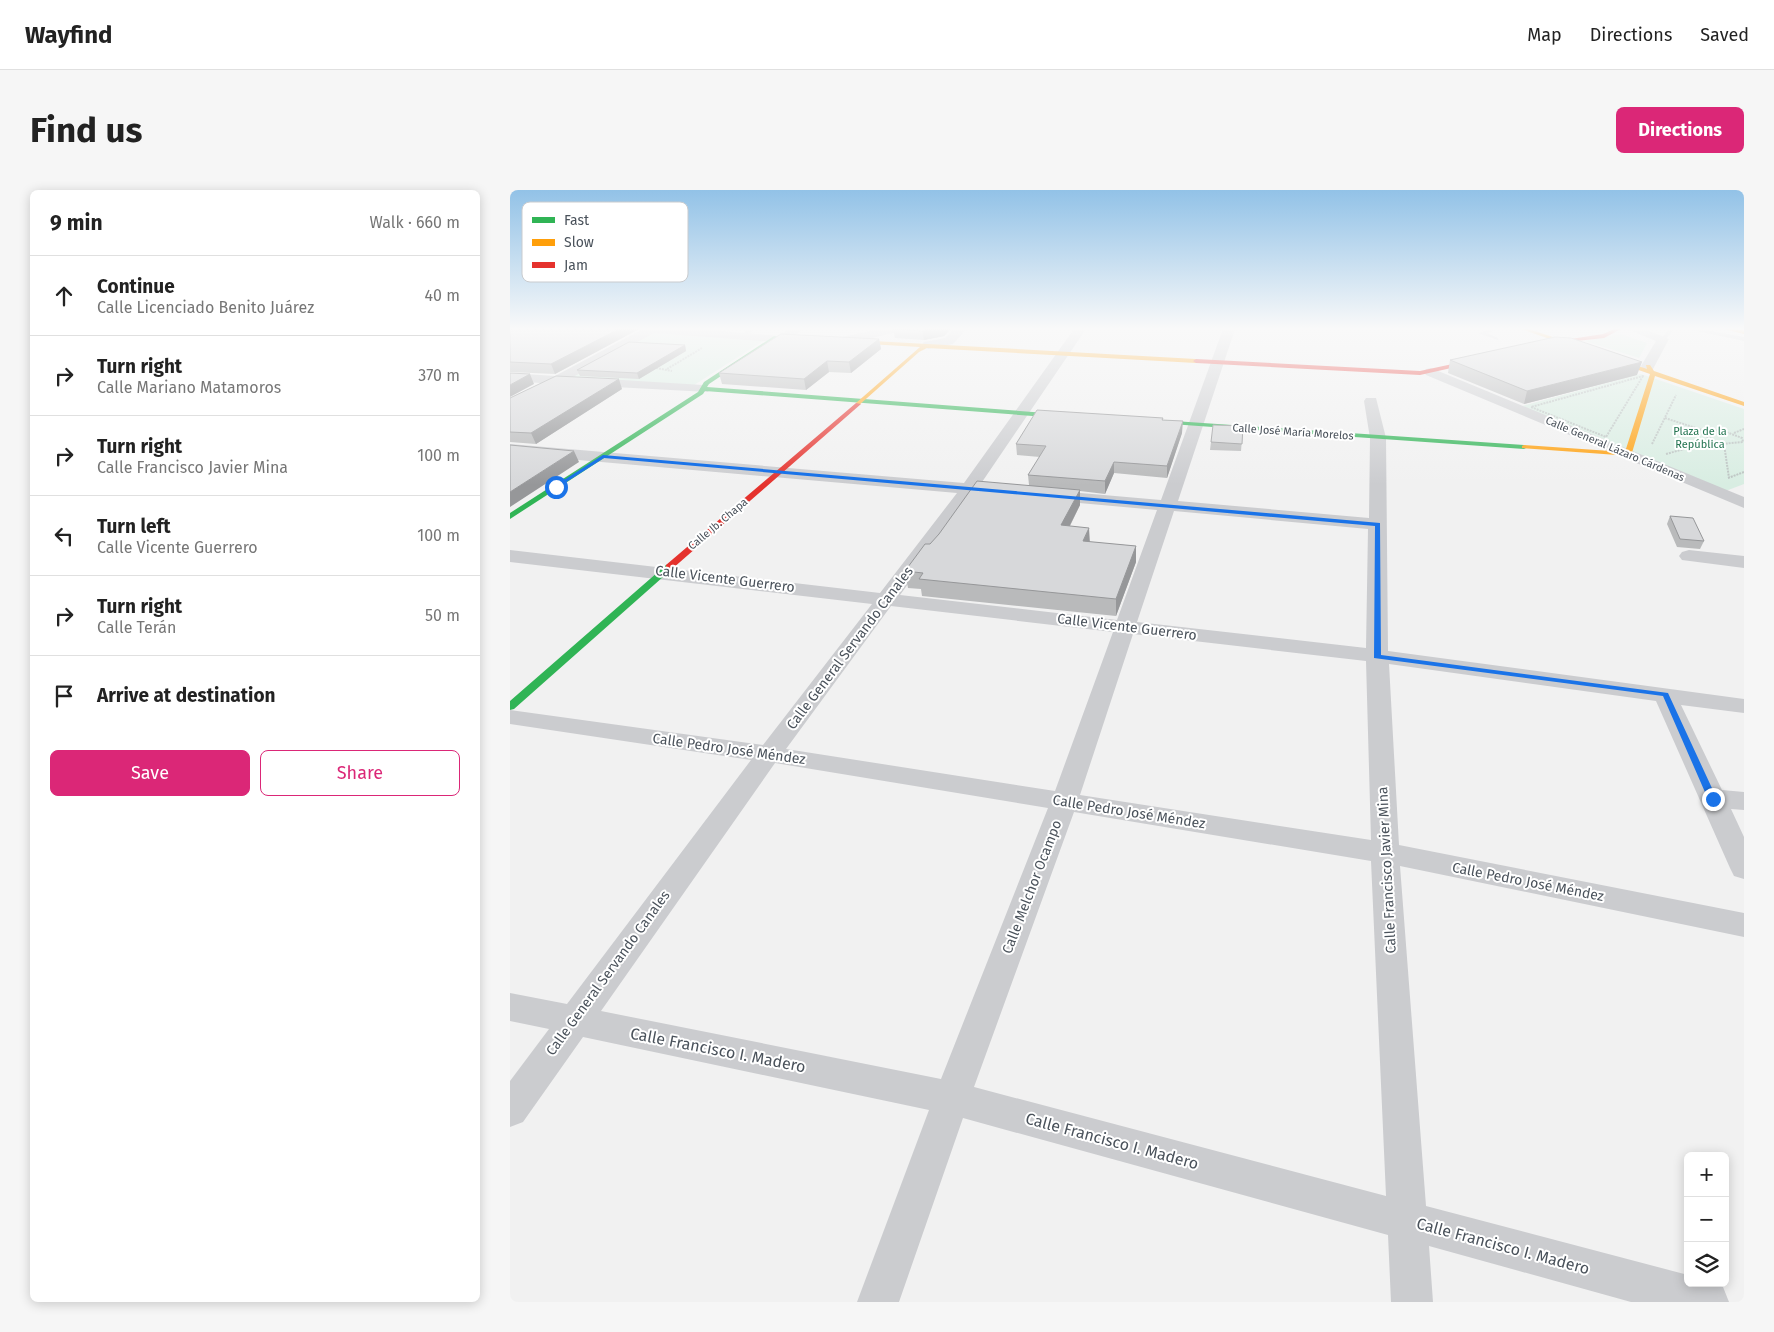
<!DOCTYPE html>
<meta charset="utf-8">
<style>
:root{--surface:#fff;--page:#f6f6f6;--text:#222;--muted:#767676;--line:#e0e0e0;--accent:#db2777}
body{margin:0;font-family:"Fira Sans",sans-serif;background:var(--page);color:var(--text)}
.controls{position:absolute;right:15px;bottom:15px;display:grid;overflow:hidden;border-radius:8px;box-shadow:0 2px 12px #0003}
.controls button{width:45px;height:45px;display:grid;place-items:center;padding:0;border:0;border-bottom:1px solid var(--line);background:var(--surface);color:var(--text);font:25px sans-serif}
.stop{position:absolute;width:15px;height:15px;margin:-11px;border:4px solid #1a73e8;border-radius:50%;background:#fff}
.stop.end{background:#1a73e8;border-color:#fff;box-shadow:0 1px 5px #0008}
.list{margin:0;padding:0;list-style:none}
h2{display:flex;justify-content:space-between;align-items:center;height:65px;margin:0;padding:0 20px;font-size:21px}
h2 small{font-size:16px;font-weight:400;color:var(--muted)}
.list li{display:grid;grid-template-columns:32px 1fr auto;gap:15px;align-items:center;box-sizing:border-box;height:80px;padding:0 20px;border-top:1px solid var(--line)}
.list b{display:block;font-size:19px;white-space:nowrap}
.list p{margin:0;font-size:16px;white-space:nowrap;color:var(--muted)}
.list em{font-size:16px;font-style:normal;color:var(--muted)}
.actions{display:flex;gap:10px;padding:15px 20px}
.actions a{flex:1;padding:11px 0;border:1px solid var(--accent);border-radius:8px;text-align:center;font-size:18px;color:var(--accent)}
.actions .main{background:var(--accent);color:#fff}
.icon{flex:none;width:28px;height:28px;fill:none;stroke:currentColor;stroke-width:2;stroke-linecap:round;stroke-linejoin:round}
.map{position:relative;flex:none;width:1234px;height:1112px;overflow:hidden;border-radius:8px}
header{display:flex;align-items:center;gap:30px;box-sizing:border-box;height:70px;padding:0 25px;background:var(--surface);border-bottom:1px solid var(--line)}
header strong{font-size:24px}
nav{display:flex;gap:28px;margin-inline-start:auto;font-size:18px}
.intro{display:flex;align-items:center;justify-content:space-between;box-sizing:border-box;height:120px;padding:0 30px}
h1{margin:0;font-size:35px}
.button{padding:12px 22px;border-radius:8px;background:var(--accent);color:#fff;font-size:18px;font-weight:700}
main{display:flex;gap:30px;padding:0 30px}
aside{flex:1;background:var(--surface);border-radius:8px;box-shadow:0 2px 12px #0003}
.map>svg:first-child{display:block}
</style>
<header>
<strong>Wayfind</strong>
<nav><a>Map</a><a>Directions</a><a>Saved</a></nav>
</header>
<div class="intro"><h1>Find us</h1><a class="button">Directions</a></div>
<main>
<aside>
<h2>9 min<small>Walk · 660 m</small></h2>
<ul class="list">
<li><svg class="icon" aria-label="ahead" viewBox="0 0 24 24"><path d="M12 20V5M6 11l6-6 6 6"/></svg><div><b>Continue</b><p>Calle Licenciado Benito Juárez</p></div><em>40 m</em></li>
<li><svg class="icon" aria-label="right" viewBox="0 0 24 24"><path d="M7 20v-9h11M14 6l5 5-5 5"/></svg><div><b>Turn right</b><p>Calle Mariano Matamoros</p></div><em>370 m</em></li>
<li><svg class="icon" aria-label="right" viewBox="0 0 24 24"><path d="M7 20v-9h11M14 6l5 5-5 5"/></svg><div><b>Turn right</b><p>Calle Francisco Javier Mina</p></div><em>100 m</em></li>
<li><svg class="icon" aria-label="left" viewBox="0 0 24 24"><path d="M17 20v-9H6M10 6l-5 5 5 5"/></svg><div><b>Turn left</b><p>Calle Vicente Guerrero</p></div><em>100 m</em></li>
<li><svg class="icon" aria-label="right" viewBox="0 0 24 24"><path d="M7 20v-9h11M14 6l5 5-5 5"/></svg><div><b>Turn right</b><p>Calle Terán</p></div><em>50 m</em></li>
<li><svg class="icon" aria-label="arrive" viewBox="0 0 24 24"><path d="M6 21V4h12l-3 4 3 4H6"/></svg><div><b>Arrive at destination</b></div></li>
</ul>
<div class="actions"><a class="main">Save</a><a>Share</a></div>
</aside>
<div class="map">
<svg width="1234" height="1112" viewBox="0 0 1234 1112">
<rect width="100%" height="100%" fill="#f1f1f1"/>
<path fill="#d8ede2" d="M143 141 256 149 181 197 55 189Z
M1111 144 1137 153 1129 168 1075 151Z
M1131 184 1234 219V294L1213 302 1012 216Z"/>
<g fill="none" stroke-linecap="round" stroke-linejoin="round">
<path stroke="#bbc3c1" stroke-width="2" stroke-dasharray="2 1" stroke-linecap="butt" d="M146 178 162 181
M157 179 192 158
M1133 186 1096 247 1021 217Z
M1155 228 1195 241
M1211 240 1232 248 1233 252 1211 254 1192 244 1196 241Z
M1224 243 1234 239
M1142 254 1166 205
M1214 254 1219 288
M1156 264 1203 251
M1218 288 1234 282"/>
<path fill="#cbcccf" fill-rule="evenodd" d="M238 139H245L234 147H230V145Z
M980 139H991L977 143 988 148V150L968 143Z
M1158 139H1164L1155 150H1151Z
M1177 139H1190L1234 147V151Z"/>
<path fill="#cbcccf" fill-rule="evenodd" d="M133 139H191L269 146 279 139H293C284 149 274 149 264 152L144 143 63 187 193 195 200 199 198 202 49 194 0 219V209L31 193 0 191V183L45 186Z
M368 139H389L387 142 337 154 331 150 333 147Z
M444 139H457L443 154 418 159 412 155 414 152 435 148Z
M564 139H576L470 295 479 296 481 300 479 304H464L390 405 607 430 647 320 536 310 530 309 527 305 530 301 536 300 651 310 713 139H725L668 311 859 328 860 248 854 211 856 208H866L876 248 878 461 1234 509V523L1171 515 1212 600 1234 602V620L1221 619 1234 647V689L1224 686 1220 678 1146 511 879 474 889 655 1234 723V747L890 676 916 1016 1178 1085V1093H1204L1213 1097 1219 1112H1121L919 1056 923 1112H881L878 1045 453 928 389 1112H347L419 920 73 847 13 932 0 937V891L39 839 0 831V803L57 814 241 570 0 534V520L253 555 362 414 0 372V360L370 403 447 303 0 264V254L454 293ZM664 321 858 339 856 458 627 432ZM381 416 603 442 545 601 276 559ZM623 444 856 471 861 650 570 605ZM265 573 538 618 431 889 91 821ZM564 622 861 671 876 1006 464 897Z
M1117 139H1135L1159 149 1143 179H1133L1131 176 1146 151Z
M921 178 1234 307V318L916 185 914 182 916 179Z
M1179 360 1234 366V378L1172 370 1169 366 1172 362Z"/>
<path fill="#30b455" fill-rule="evenodd" d="M264 146 276 148 265 150 199 194 197 197 563 225 566 227 563 229 195 201 193 204 0 329V323L188 202 194 192Z
M635 229 1014 255 1018 257 1014 259 633 232 632 231Z
M159 374 162 375V379L4 519 0 520V511L156 375Z"/>
<path fill="#ff9f0a" fill-rule="evenodd" d="M1011 139H1019L1137 179 1136 175H1140L1144 181 1234 212V216L1145 186 1121 266 1012 258V256L1014 255 1115 262 1140 184Z
M1213 139 1234 140V144Z
M273 146 686 169 689 171 686 173 417 158 409 162 348 216 346 215V213L410 157 271 149Z"/>
<path fill="#e5322d" fill-rule="evenodd" d="M1104 139H1111L1094 148 1057 152 1054 150 1093 144Z
M975 167 977 170 910 185 686 173 683 171 686 169 910 181Z
M346 213 351 214 162 379H156V375Z"/>
</g>
<path fill="#b9babb" d="M0 139H129L45 184 0 182Z
M383 139H441L434 146 414 150 385 148Z
M369 149 371 159 341 183 319 182 296 200 212 194 209 183Z
M175 155 176 161 129 189 70 186 67 180Z
M940 170 1127 185 1014 214 938 183Z
M112 199 26 254 0 252V208Z
M653 228V230L672 243 657 288 604 283 595 304 570 301V315L560 336 580 352 626 356V372L606 426 412 406 411 399 398 398 395 381 420 354 519 295 518 285 530 267 507 265 506 254Z
M733 236 731 261 700 260 701 252Z
M1160 326 1194 351 1190 359 1167 357 1157 334Z"/>
<path fill="#969799" d="M109 139H129L45 184 41 174Z
M423 139H441L434 146 414 150 412 141Z
M369 149 371 159 341 183 339 172Z
M175 155 176 161 129 189 127 183Z
M317 171 319 182 296 200 294 189Z
M1132 172 1127 185 1014 214 1017 201Z
M20 184 24 194 0 207V195Z
M109 189 112 199 26 254 21 243Z
M673 231 672 243 657 288V276Z
M64 261 69 272 0 317V302Z
M604 272V283L595 304V291Z
M570 300V315L552 351 551 335Z
M579 338 580 354 573 351Z
M626 356V372L606 426V409Z"/>
<path fill="#d7d8da" stroke="#969799" d="M0 139H109L41 174 0 172Z
M383 139H423L412 141Z
M271 144 369 149 339 172 317 171 294 189 209 183Z
M1045 147 1061 148 1132 172 1017 201 940 170Z
M119 152 175 155 127 183 67 180Z
M0 183 20 184 0 195Z
M46 186 109 189 21 243 0 242V208Z
M527 220 653 228 652 230 673 231 657 276 604 272 595 291 518 285 536 256 506 254Z
M703 235 733 236 732 254 701 252Z
M0 255 64 261 0 302Z
M467 291 570 300 551 335 579 338 573 351 626 356 606 409 409 389 413 383 395 381 415 354H420L429 344Z
M1160 326 1183 328 1194 351 1170 349Z"/>
<linearGradient id="sky" x2="0" y2="1"><stop stop-color="#92c2e7"/><stop offset="0.47" stop-color="#f9f9f9"/><stop offset="1" stop-color="#f9f9f9" stop-opacity="0"/></linearGradient>
<rect width="1234" height="295" fill="url(#sky)"/>
<path fill="#1a73e8" d="M93 265 870 333 871 465 1158 503 1207 609 1203 612 1198 609 1153 506 864 468 865 336 94 268 47 298 43 297Z"/>
<g text-anchor="middle" dominant-baseline="central" stroke-width="4" stroke-linejoin="round" paint-order="stroke">
<g font-size="11" fill="#237451" stroke="#fff">
<text x="1190" y="241">Plaza de la<tspan x="1190" dy="13">República</tspan></text>
</g>
<g font-size="11" fill="#4a525b" stroke="#fff">
<text transform="translate(783 242) rotate(4)">Calle José María Morelos</text>
<text transform="translate(1105 259) rotate(23)">Calle General Lázaro Cárdenas</text>
<text transform="translate(208 334) rotate(-40)">Calle Jb. Chapa</text>
</g>
<g font-size="14" fill="#4a525b" stroke="#fff">
<text transform="translate(215 389) rotate(7)">Calle Vicente Guerrero</text>
<text transform="translate(617 437) rotate(7)">Calle Vicente Guerrero</text>
<text transform="translate(340 458) rotate(-53)">Calle General Servando Canales</text>
<text transform="translate(219 559) rotate(8)">Calle Pedro José Méndez</text>
<text transform="translate(619 622) rotate(9)">Calle Pedro José Méndez</text>
<text transform="translate(877 680) rotate(-93)">Calle Francisco Javier Mina</text>
<text transform="translate(1018 692) rotate(11)">Calle Pedro José Méndez</text>
<text transform="translate(522 697) rotate(-69)">Calle Melchor Ocampo</text>
<text transform="translate(98 783) rotate(-54)">Calle General Servando Canales</text>
</g>
<g font-size="16" fill="#4a525b" stroke="#fff">
<text transform="translate(208 860) rotate(11)">Calle Francisco I. Madero</text>
<text transform="translate(602 951) rotate(15)">Calle Francisco I. Madero</text>
<text transform="translate(993 1056) rotate(15)">Calle Francisco I. Madero</text>
</g>
</g>
<rect x="12" y="12" width="166" height="80" rx="8" fill="#fff" stroke="#c9cbce" stroke-width="1"/>
<rect x="22" y="27" width="23" height="6" fill="#30b455"/>
<rect x="22" y="49" width="23" height="7" fill="#ff9f0a"/>
<rect x="22" y="72" width="23" height="6" fill="#e5322d"/>
<g font-size="14" fill="#4a525b">
<text x="54" y="35">Fast</text>
<text x="54" y="57">Slow</text>
<text x="54" y="80">Jam</text>
</g>
</svg>
<div class="controls">
<button>+</button>
<button>−</button>
<button><svg class="icon" aria-label="layers" viewBox="0 0 24 24"><path d="M12 4l9 5-9 5-9-5zM3 14l9 5 9-5"/></svg></button>
</div>
<div class="stop" style="left:46px;top:297px"></div>
<div class="stop end" style="left:1203px;top:609px"></div>
</div>
</main>
